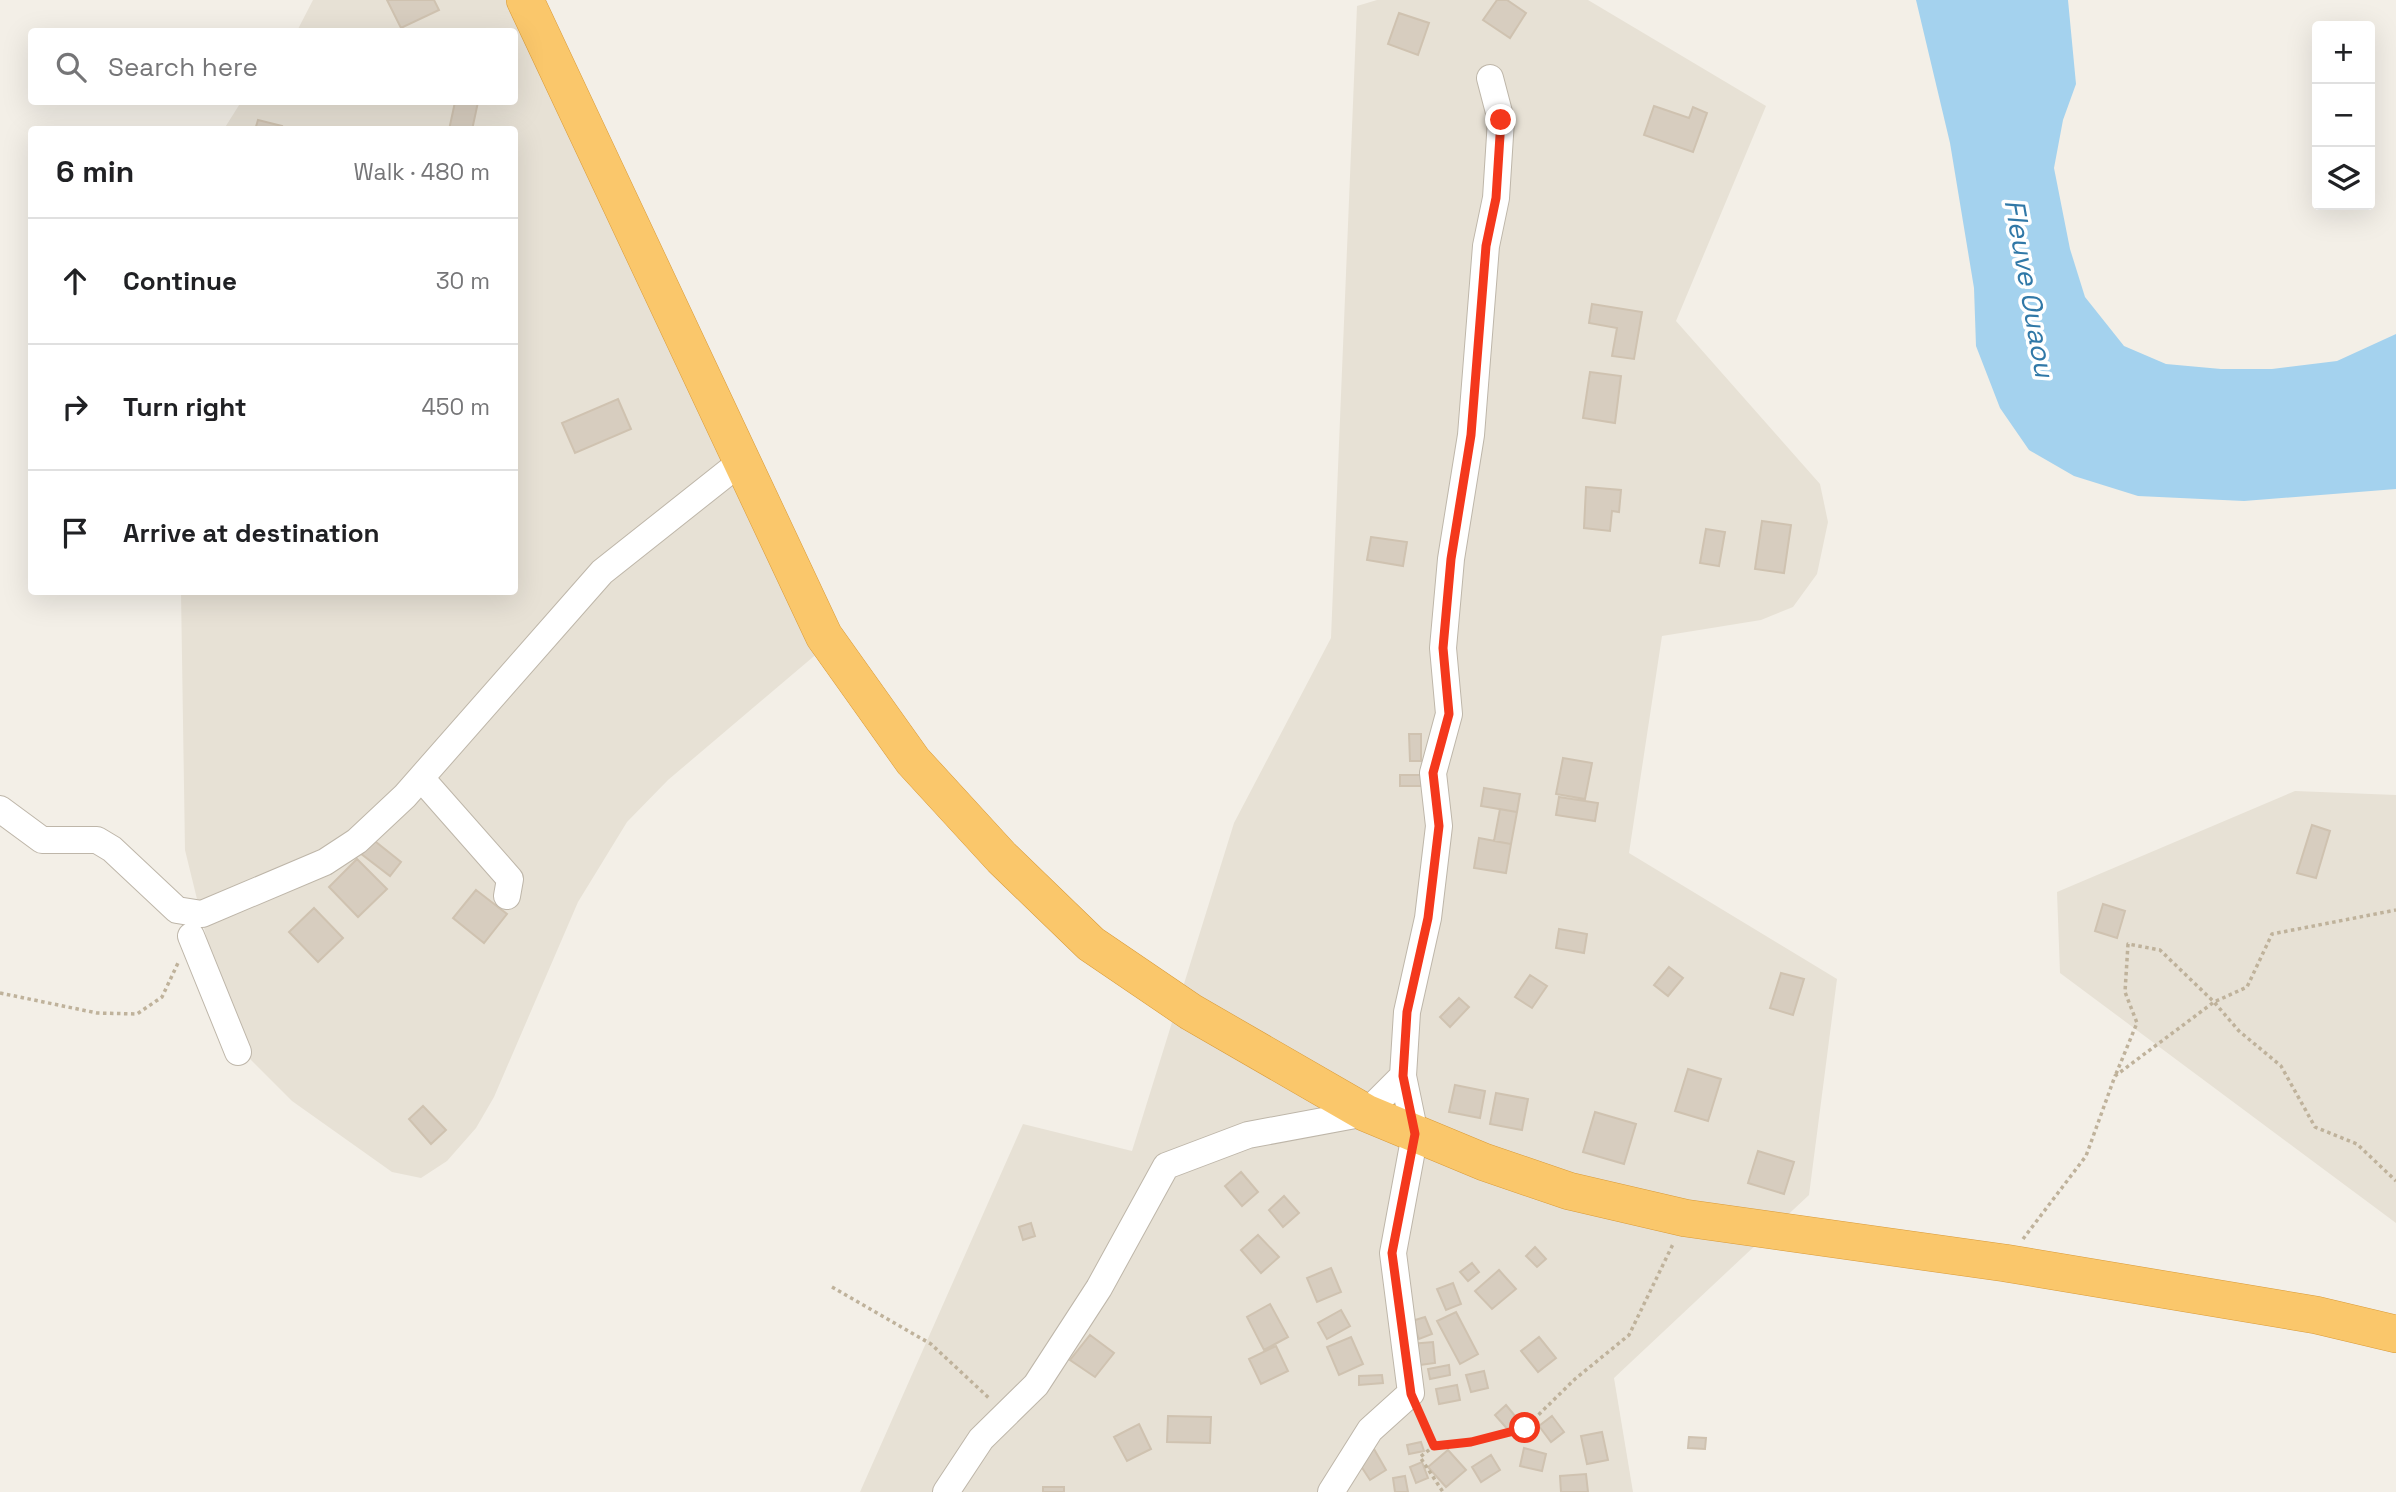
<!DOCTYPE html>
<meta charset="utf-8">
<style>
:root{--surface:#fff;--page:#f6f6f6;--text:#202124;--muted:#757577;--line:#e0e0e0}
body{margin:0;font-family:"Space Grotesk",sans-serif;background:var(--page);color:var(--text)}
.controls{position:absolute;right:21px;top:21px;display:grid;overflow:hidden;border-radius:7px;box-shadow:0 7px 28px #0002}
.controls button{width:63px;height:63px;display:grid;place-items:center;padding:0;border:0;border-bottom:2px solid var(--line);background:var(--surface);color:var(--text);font:35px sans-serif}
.stop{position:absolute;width:21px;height:21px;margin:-16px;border:5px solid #f4381c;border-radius:50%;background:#fff}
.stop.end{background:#f4381c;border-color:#fff;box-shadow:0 2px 7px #0008}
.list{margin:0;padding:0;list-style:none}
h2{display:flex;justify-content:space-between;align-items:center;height:91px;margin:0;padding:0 28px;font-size:30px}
h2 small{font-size:23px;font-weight:400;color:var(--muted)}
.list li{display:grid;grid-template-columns:46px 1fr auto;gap:21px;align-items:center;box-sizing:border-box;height:126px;padding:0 28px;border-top:2px solid var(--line)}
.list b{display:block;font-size:26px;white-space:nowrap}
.list em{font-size:23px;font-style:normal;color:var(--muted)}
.icon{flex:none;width:38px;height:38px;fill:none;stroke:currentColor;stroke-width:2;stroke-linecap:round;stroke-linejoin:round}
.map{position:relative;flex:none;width:2396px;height:1492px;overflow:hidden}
.search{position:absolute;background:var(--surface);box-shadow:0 7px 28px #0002;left:28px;top:28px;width:490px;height:77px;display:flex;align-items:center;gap:18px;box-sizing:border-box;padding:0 24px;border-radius:7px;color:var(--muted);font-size:26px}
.panel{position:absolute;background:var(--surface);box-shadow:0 7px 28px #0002;left:28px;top:126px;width:490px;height:469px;border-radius:7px}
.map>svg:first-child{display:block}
</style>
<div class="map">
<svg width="2396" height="1492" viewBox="0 0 2396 1492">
<rect width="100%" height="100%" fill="#f3efe7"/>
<path fill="#e7e1d5" d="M313 0H527L826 646 668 780 627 822 578 902 494 1097 476 1128 447 1161 421 1178 392 1172 292 1101 240 1049 218 985 185 850 181 592H514V130L224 129 241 102H514V32L297 31Z
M1377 0H1588L1766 106 1676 321 1820 484 1828 522 1817 574 1793 607 1761 620 1662 636 1629 853 1837 979 1809 1195 1614 1378 1633 1492H860L1023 1124 1132 1151 1234 823 1331 638 1357 6Z
M2295 791 2396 795V1223L2060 973 2057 892Z"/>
<path fill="#a4d2ee" d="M1916 0H2068L2076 84 2063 120 2054 168 2070 249 2085 297 2124 346 2166 364 2221 369H2272L2337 361 2396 334V489L2244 501 2138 496 2074 476 2029 450 2000 408 1976 346 1974 288 1950 143Z"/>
<path fill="#d7cdbf" stroke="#cfc2b0" stroke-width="2" d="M387 0H434L439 10 401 28Z
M1497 0H1507L1526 13 1510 38 1483 20Z
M1399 13 1429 23 1418 55 1388 44Z
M455 102H478L472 130H449Z
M1654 106 1689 118 1693 107 1707 113 1693 152 1644 135Z
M258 120 282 126 281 130H255Z
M1592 304 1642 312 1634 359 1612 356 1617 328 1589 323Z
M1590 372 1621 376 1615 423 1583 418Z
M618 399 631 429 575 453 562 423Z
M1586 487 1621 490 1619 512 1612 511 1610 531 1584 528Z
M1762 521 1791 525 1784 573 1755 569Z
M1706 529 1725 532 1719 566 1700 563Z
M1371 537 1407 542 1403 566 1367 560Z
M1409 734H1421V761H1410Z
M1563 758 1592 763 1585 799 1556 794Z
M1400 775H1421V786H1400Z
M1484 788 1520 794 1517 812 1481 806Z
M1559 797 1598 803 1595 821 1556 815Z
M1500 809 1517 812 1511 844 1494 841Z
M2312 825 2330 831 2316 878 2297 873Z
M371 838 401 862 390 876 360 853Z
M1479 838 1511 844 1506 873 1474 868Z
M357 859 387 889 358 917 329 887Z
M476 890 507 914 484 943 453 918Z
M2103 904 2125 911 2117 938 2095 931Z
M314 908 343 938 318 962 289 932Z
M1559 929 1587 934 1584 953 1556 948Z
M1669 967 1683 978 1668 996 1654 985Z
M1781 973 1804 979 1793 1015 1770 1008Z
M1530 975 1547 986 1532 1008 1515 997Z
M1459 998 1469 1007 1450 1027 1440 1017Z
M1688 1069 1721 1079 1708 1121 1675 1111Z
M1455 1085 1485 1091 1480 1118 1449 1112Z
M1496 1093 1528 1099 1522 1130 1490 1124Z
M423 1106 446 1130 431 1144 409 1119Z
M1595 1112 1636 1124 1624 1164 1583 1152Z
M1758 1151 1794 1162 1784 1194 1748 1183Z
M1241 1172 1258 1192 1242 1206 1225 1186Z
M1284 1196 1299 1213 1283 1227 1269 1210Z
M1031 1223 1035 1236 1023 1240 1019 1227Z
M1258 1235 1279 1257 1261 1273 1241 1250Z
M1535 1247 1546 1259 1537 1267 1526 1256Z
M1472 1263 1479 1272 1468 1281 1460 1272Z
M1331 1268 1341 1292 1317 1302 1307 1278Z
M1499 1270 1516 1289 1492 1309 1475 1291Z
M1453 1283 1461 1304 1446 1310 1437 1289Z
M1270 1304 1288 1337 1264 1350 1247 1317Z
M1341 1310 1350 1326 1327 1339 1318 1323Z
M1456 1312 1478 1354 1460 1364 1437 1321Z
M1425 1317 1432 1334 1419 1339 1412 1321Z
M1090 1335 1114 1353 1095 1377 1070 1360Z
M1351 1337 1363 1364 1339 1375 1327 1347Z
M1539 1337 1556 1358 1538 1372 1521 1351Z
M1433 1342 1435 1363 1412 1366 1410 1344Z
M1276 1346 1288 1371 1261 1384 1249 1359Z
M1449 1365 1450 1375 1430 1379 1428 1369Z
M1484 1371 1488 1388 1471 1392 1466 1375Z
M1382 1375 1383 1383 1359 1385V1376Z
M1457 1385 1460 1400 1439 1404 1436 1389Z
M1506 1405 1520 1422 1510 1432 1495 1415Z
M1168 1416 1211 1417 1210 1443 1167 1442Z
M1552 1416 1564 1432 1551 1442 1539 1426Z
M1139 1424 1151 1449 1127 1461 1114 1437Z
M1602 1432 1608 1460 1587 1464 1581 1436Z
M1689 1437 1706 1438 1705 1449 1688 1448Z
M1421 1442 1424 1451 1409 1454 1407 1445Z
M1524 1448 1546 1454 1542 1471 1520 1466Z
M1374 1449 1386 1470 1370 1480 1357 1460Z
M1448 1450 1466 1470 1446 1487 1428 1467Z
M1491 1455 1500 1470 1481 1482 1472 1467Z
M1422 1462 1428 1478 1416 1483 1410 1467Z
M1586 1474 1588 1492H1561L1560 1476Z
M1405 1476 1408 1492H1395L1393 1478Z
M1043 1487H1064V1492H1043Z"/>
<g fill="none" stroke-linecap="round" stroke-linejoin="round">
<defs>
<path id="minor" d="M421 778 510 879 507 896
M0 809 42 840H97L112 849 177 910 202 914 325 862 357 841 405 796 602 572 742 461
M191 936 238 1052
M946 1492 981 1439 1036 1385 1099 1288 1166 1166 1248 1135 1366 1113 1403 1076 1407 1012 1428 918 1439 826 1433 773 1449 714 1443 648 1451 559 1471 435 1486 246 1496 198 1501 120 1490 78
M1331 1492 1370 1430 1411 1393 1393 1253 1415 1134 1403 1076"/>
<path id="highway" d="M525 0 824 636 913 761 1002 858 1091 944 1191 1012 1366 1113 1484 1162 1569 1191 1685 1218 2005 1263 2316 1315 2396 1334"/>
</defs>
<use href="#minor" stroke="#beb6a9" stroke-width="28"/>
<use href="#highway" stroke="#d99b3a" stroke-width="38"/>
<path stroke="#bfb29b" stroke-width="3.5" stroke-dasharray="3.5 3.5" stroke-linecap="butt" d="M0 993 97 1013 137 1014 162 997 178 963
M2116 1074 2137 1023 2125 992 2128 944 2160 950 2214 1002 2239 1031 2281 1066 2315 1127 2357 1144 2396 1181
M2023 1239 2086 1156 2115 1076 2214 1002 2247 987 2272 934 2396 910
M832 1287 931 1344 990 1399
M1420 1413 1434 1446 1420 1457 1443 1492
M1434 1446 1471 1442 1525 1428 1575 1379 1629 1335 1674 1242"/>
<use href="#minor" stroke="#fff" stroke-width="26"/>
<use href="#highway" stroke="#fac76b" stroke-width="37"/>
</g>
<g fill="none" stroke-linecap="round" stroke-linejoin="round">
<path stroke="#f4381c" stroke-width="9" d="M1501 120 1496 198 1486 246 1471 435 1451 559 1443 648 1449 714 1433 773 1439 826 1428 918 1407 1012 1403 1076 1415 1134 1392 1253 1411 1394 1434 1446 1471 1442 1525 1428"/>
</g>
<g text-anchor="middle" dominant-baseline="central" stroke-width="7" stroke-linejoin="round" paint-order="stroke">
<g font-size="28" font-style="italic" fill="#3078a7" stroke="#fff">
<text transform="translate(2030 288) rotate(80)">Fleuve Ouaou</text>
</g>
</g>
</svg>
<div class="controls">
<button>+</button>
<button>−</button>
<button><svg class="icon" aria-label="layers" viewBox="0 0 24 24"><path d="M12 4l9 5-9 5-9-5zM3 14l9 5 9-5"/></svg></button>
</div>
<div class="stop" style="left:1525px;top:1428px"></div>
<div class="stop end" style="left:1501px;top:120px"></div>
<div class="search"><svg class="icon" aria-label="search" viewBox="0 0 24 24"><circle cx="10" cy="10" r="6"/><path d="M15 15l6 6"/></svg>Search here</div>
<section class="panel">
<h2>6 min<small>Walk · 480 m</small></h2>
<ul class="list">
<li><svg class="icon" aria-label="ahead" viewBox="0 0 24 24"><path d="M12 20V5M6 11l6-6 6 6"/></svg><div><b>Continue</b></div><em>30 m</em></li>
<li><svg class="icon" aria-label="right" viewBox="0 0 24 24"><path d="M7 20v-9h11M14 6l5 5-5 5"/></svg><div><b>Turn right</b></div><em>450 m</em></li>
<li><svg class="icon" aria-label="arrive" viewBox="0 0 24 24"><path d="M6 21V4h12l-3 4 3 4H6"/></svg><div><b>Arrive at destination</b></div></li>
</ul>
</section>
</div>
